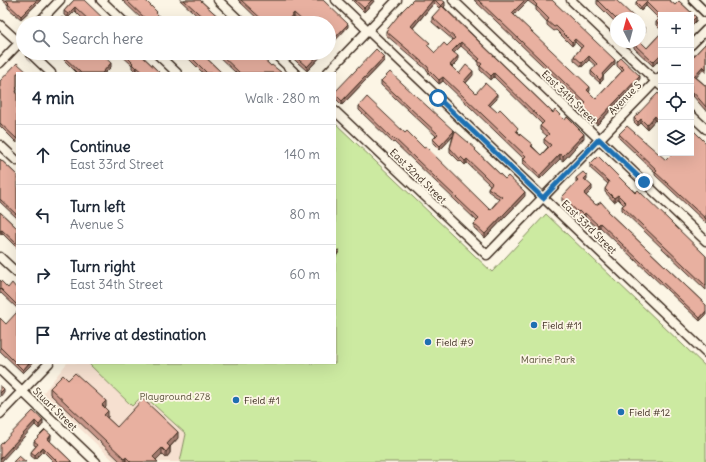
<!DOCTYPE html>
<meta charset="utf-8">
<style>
:root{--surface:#fff;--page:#f2f2f3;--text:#1f2937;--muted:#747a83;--line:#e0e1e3}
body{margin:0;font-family:Delius,sans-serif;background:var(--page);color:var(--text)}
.controls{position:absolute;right:12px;top:12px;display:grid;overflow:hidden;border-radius:0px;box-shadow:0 4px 16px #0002}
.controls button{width:36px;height:36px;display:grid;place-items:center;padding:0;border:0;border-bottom:1px solid var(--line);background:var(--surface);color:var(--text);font:20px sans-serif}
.compass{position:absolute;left:610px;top:12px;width:36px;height:36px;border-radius:50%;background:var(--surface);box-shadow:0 4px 16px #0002;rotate:354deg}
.stop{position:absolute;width:12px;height:12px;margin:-9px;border:3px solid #1f6fb2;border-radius:50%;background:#fff}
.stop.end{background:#1f6fb2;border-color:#fff;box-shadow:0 1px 4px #0008}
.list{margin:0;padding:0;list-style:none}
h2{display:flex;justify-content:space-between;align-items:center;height:52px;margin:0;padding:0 16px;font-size:17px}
h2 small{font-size:13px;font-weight:400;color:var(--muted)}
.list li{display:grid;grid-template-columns:26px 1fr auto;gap:12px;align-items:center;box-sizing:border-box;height:60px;padding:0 16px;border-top:1px solid var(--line)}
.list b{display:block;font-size:15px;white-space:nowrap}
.list p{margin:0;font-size:13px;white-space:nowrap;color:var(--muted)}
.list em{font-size:13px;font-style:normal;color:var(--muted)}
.icon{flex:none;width:22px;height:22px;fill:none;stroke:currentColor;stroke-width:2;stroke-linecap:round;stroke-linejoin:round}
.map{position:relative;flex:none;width:706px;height:462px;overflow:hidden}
.search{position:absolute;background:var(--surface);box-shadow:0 4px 16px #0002;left:16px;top:16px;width:320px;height:44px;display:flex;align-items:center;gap:10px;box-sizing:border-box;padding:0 14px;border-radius:22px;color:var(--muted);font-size:15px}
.panel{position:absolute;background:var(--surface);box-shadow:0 4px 16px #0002;left:16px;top:72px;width:320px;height:292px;border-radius:0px}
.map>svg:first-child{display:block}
</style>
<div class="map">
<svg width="706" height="462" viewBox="0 0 706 462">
<rect width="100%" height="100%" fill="#fcf5e5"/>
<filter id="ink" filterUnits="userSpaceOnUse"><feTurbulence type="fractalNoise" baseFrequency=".025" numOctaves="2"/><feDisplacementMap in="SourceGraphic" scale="8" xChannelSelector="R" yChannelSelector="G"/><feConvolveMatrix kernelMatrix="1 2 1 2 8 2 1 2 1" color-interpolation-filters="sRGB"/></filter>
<g filter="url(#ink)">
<path fill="#f6e0d0" d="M67 363H89L132 406 143 395 186 434 180 462H115L43 393Z"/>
<path fill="#cceaa1" stroke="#848a60" d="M335 123 492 272 546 214 706 367V462H180L186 434 143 395 132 406 88 363H335Z"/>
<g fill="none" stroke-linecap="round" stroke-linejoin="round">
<defs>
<path id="minor" d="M101 0 125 23
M218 0 242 23
M336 0 706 353
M453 0 706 241
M571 0 661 86
M693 0 706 13
M38 23 60 0
M0 25 23 46
M691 45 706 30
M30 53 51 73
M156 53 177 73
M274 53 295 73
M0 63 23 39
M327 73 397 0
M335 111 487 255 661 76
M691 115 706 129
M0 145 17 161
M0 257 17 273
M0 370 96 462
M0 414 49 363"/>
</defs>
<use href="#minor" stroke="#3b2a1e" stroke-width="11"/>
<use href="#minor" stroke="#fcf5e5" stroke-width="8"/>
</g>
<path fill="#c8978a" stroke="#3b2a1e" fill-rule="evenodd" d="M2 0H41L21 19 8 8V5Z
M74 0 108 23H87L75 11 68 18 64 15V11Z
M122 0H145L157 14 166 23H146Z
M180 0H200L225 23H205Z
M238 0H323L348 27 329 23H301L294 17 288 23H262Z
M352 0H375L364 12Z
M413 0H442L445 6 444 7 553 113 584 138 563 161 560 159 540 179 523 163 524 159 443 81 439 84 429 74 428 71 386 35V31ZM434 3 440 9 432 17V22L453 40 447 46 435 53 429 47 413 28ZM461 46 478 61V65L480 67V70L491 80 494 77 542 124 540 126V130L547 136 544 139V143L548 147 541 155 518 132 490 106 497 99 476 93 466 83 473 75 459 74 452 67 458 61 454 53Z
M474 0H552L615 64 603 76V80L600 83 591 75V71L596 66 589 60 582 67 574 60V56L581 48 575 42 572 46 556 30 554 31 547 25V22L536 10V7L528 1 514 15 590 90 589 92 596 99 622 71 617 66V62L640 79 597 125 582 111V107L584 105Z
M597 0 616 18V23L597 4Z
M638 0H669L675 5 679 1 696 17V21L691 26V15H661V30L656 25V22L659 19 646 6 641 11 636 6V2Z
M661 33V58L653 66 634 48V44L647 48Z
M706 43V73L703 70 696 77 706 86V111L693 96 691 59Z
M58 53H100L111 67 105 73H77L64 60V59Z
M119 53H139L160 73H140L137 71 136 72 132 68V65Z
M183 53H201L222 73H203Z
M215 53H257L271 66 282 73H236Z
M287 53H324L307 71Z
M384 61 342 105 335 98V92Z
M17 73V143L0 126V81Z
M381 81 476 151 505 179 525 196 485 238 474 228V224L477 221 394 142 393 143 359 110V106L405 133 490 210 499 199 488 191V188L490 185 467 163 465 165 461 161 460 162 450 152V148L453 136 440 150 433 143V139L436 136 381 85Z
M661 96V126L655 120 647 129 641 123 638 126 634 122V118Z
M619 134 666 160 706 143V223L655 175V172L619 138Z
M0 159 17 175V218L0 202Z
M590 164 627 185 706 256V290L622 210V206L624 205 618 199 614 202 605 192V189L608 184 590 168Z
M576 178 587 180 586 181 592 190 586 196 596 205 609 213 706 305 700 321 600 227 598 229 585 217 583 219 579 215 578 216 562 201V197L576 183Z
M0 212 17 228V248L2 233 0 235Z
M0 280 8 288 17 289V308L1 293 0 294Z
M0 318 6 324 17 363H33L23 373 0 351Z
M68 380 106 407 105 408 108 417 107 418 117 427 178 438 170 447V453L166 458 162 454 156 460 158 462H121L50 394V388Z
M33 411 43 424 39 429 35 425Z
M51 439 50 441 72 462H54L43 451 35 459 31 456V452L36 446 34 445V441Z"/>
<path fill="#a27b70" stroke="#3b2a1e" d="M37 0H41L21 19V16Z
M372 0H375L364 12V8Z
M433 0H434V3L411 30V26Z
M525 0H528V1L512 17V13Z
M445 2V6L441 10V6Z
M646 2V6L641 11V7Z
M75 7V11L68 18V14Z
M294 13V17L288 23 287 21Z
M696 17V21L691 26V22Z
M348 24V27L329 47V44Z
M645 28V32L640 37V33Z
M575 39V42L572 46V42Z
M461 42V46L452 55V51Z
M320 53H324L307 71V67Z
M661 54V58L653 66V62Z
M458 56V61L450 69V65Z
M589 56V60L582 67V63Z
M384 57V61L342 105V101Z
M615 60V64L603 76V80L600 83V80L602 74Z
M111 63V67L105 73H102Z
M703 66V70L694 80V76Z
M137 67V71L136 72V68Z
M473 71V75L464 85V81Z
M494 73V77L491 80V76Z
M640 76V79L597 125V121Z
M443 77V81L439 84V80Z
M590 87V90L587 94V90Z
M693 92V96L691 98V94Z
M497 94V99L488 108V104Z
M655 116V120L647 129V125Z
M641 119V123L638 126V122Z
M454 131V135L440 150V146Z
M584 134V138L563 161V156Z
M560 154V159L540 179V175Z
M467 159V163L465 165V161Z
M587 176V180L584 183V179Z
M592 186V190L584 198V194Z
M525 192V196L485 238V234Z
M618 195V199L614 202V198Z
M585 213V217L583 219V215Z
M600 223V227L598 229V225Z
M2 230V233L0 235V231Z
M339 250V252L335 258V256Z
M706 311V315L700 321V318Z
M29 363H33L23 373V370Z
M4 389V392L0 397V393Z
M106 401V407L102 411V405Z
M108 411V417L104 421V415Z
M43 420V424L39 429V425Z
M35 421V425L1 462H0V459Z
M178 432V438L167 450V444Z
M51 435V439L48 443V439Z
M43 447V451L35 459V455Z
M170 447V453L166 458V452Z
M162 448V454L154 462 153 457Z
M126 457V462H125V459Z"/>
<path fill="#e8b0a0" stroke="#3b2a1e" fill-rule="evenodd" d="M6 0H37L21 16 8 4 9 3Z
M74 0H84L108 23H92L75 7 68 14 64 11Z
M126 0H145L157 12 156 13 166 23H150Z
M184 0H200L225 23H209Z
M241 0H323L348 24 329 44V23H303L304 22 294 13 287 21 288 23H266Z
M355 0H372L364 8Z
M413 0H433L411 26 430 43 427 45 435 53 444 43 447 46 455 38 432 17 442 6 553 113 555 110 565 120 567 117 584 134 563 156 560 154 540 175 523 159 526 156 443 77 439 80 429 70 428 67 386 31 402 11ZM461 42 480 59 478 61 482 64 480 66 491 76 494 73 544 122 540 126 549 134 544 139 551 145 541 155 531 146 533 145 516 131 518 128 507 116 500 109 497 112 488 104 497 94 485 83 476 93 464 81 473 71 466 65 459 74 450 65 458 56 452 51Z
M435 0H442L445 2 441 6Z
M478 0H525L512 13 590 87 587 90 596 99 624 69 617 62 621 58 640 76 597 121 582 107 586 103Z
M532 0H552L615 60 602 74 603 76 600 80 591 71 597 64 589 56 582 63 574 56 583 46 575 39 572 42 556 26 554 27 547 21 549 19 536 6 537 5Z
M597 0H616L635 18H616V19Z
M638 0H669L675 5 679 1 696 17 691 22V15H661V26L656 22 661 17 646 2 641 7 636 2Z
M62 17 68 23H56Z
M640 23 645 28 640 33Z
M661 33V54L653 62 634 44 636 42H640V41L647 48Z
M706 43V69L703 66 694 76 706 86V107L693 92 691 94V59Z
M376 49 384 57 342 101 335 94V92Z
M62 53H100L111 63 102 73H81L64 57 65 56Z
M123 53H139L160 73H144L137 67 136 68 132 64 133 63Z
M187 53H201L222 73H207Z
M219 53H257L271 66 272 65 282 73H240Z
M291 53H320L307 67Z
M17 63 28 73H17V87L16 88 17 89 16 92 17 93V139L0 123V81Z
M390 72 454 131 440 146 433 139 438 134 381 81Z
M658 93 661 96V123L655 116 647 125 641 119 638 122 634 118Z
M367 97 405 133 407 131 424 148 426 147 490 210 502 197 488 188 492 183 485 176 467 159 465 161 461 157 460 159 450 148 455 131 476 149 475 150 505 179 508 176 525 192 485 234 474 224 479 219 394 138 393 139 359 106Z
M627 126 666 160 673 153H691L692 129 706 143V219L655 172 657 170 619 134Z
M598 156 635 193 638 190 706 256V286L622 206 626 203 618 195 614 198 605 189 609 182 590 164Z
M0 159 17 175V215L0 199Z
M583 172 587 176 584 179 592 186 584 194 596 205 601 202 609 211 608 212 706 305V311L700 318 600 223 598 225 585 213 583 215 579 211 578 212 562 197 578 180 576 178Z
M0 212 17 228V244L2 230 0 231Z
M339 250 335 256V251Z
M0 280 8 288 12 283 17 289V305L1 289 0 290Z
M17 312V363H29L23 370 0 347V318L6 324Z
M75 373 106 401 102 405 108 411 104 415 117 427 143 399 178 432 167 444 170 447 166 452 162 448 153 457 158 462H131L126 457 125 459 50 388 63 375 68 380Z
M0 385 4 389 0 393Z
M33 411 43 420 39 425 35 421 0 459V445Z
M45 430 51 435 48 439 72 462H58L43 447 35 455 31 452 38 444 34 441Z
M19 456 26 462H13Z"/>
</g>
<g fill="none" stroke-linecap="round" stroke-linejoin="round" filter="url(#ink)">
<path stroke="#1f6fb2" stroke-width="5" d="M438 98 543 198 599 139 644 182"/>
</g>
<g fill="#1f6fb2" stroke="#fcf5e5" stroke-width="1.5">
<circle cx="534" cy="325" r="4"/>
<circle cx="428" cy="342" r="4"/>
<circle cx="236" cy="400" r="4"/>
<circle cx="621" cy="412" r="4"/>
</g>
<g text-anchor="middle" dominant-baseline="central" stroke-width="3.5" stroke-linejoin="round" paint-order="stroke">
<g font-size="10" fill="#3b2a1e" stroke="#fcf5e5">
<text transform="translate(569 97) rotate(44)">East 34th Street</text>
<text transform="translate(625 98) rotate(-45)">Avenue S</text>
<text transform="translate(418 176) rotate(44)">East 32nd Street</text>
<text transform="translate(589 227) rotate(44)">East 33rd Street</text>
<text transform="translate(55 409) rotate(44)">Stuart Street</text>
</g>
<g font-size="10" fill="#3b2a1e" stroke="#fcf5e5" text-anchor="start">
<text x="542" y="325">Field #11</text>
<text x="436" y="342">Field #9</text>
<text x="244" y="400">Field #1</text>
<text x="629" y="412">Field #12</text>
</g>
<g font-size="10" fill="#585038" stroke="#fcf5e5">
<text x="548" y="359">Marine Park</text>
<text x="175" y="396">Playground 278</text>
</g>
</g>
</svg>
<div class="controls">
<button>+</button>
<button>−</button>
<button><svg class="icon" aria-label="locate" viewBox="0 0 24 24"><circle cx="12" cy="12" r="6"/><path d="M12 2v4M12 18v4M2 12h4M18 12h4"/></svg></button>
<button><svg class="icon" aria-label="layers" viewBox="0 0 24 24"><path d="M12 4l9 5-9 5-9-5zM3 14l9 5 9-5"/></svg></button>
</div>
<svg class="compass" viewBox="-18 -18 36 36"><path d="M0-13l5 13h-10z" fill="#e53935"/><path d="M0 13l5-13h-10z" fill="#747a83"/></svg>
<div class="stop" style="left:438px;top:98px"></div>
<div class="stop end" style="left:644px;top:182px"></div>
<div class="search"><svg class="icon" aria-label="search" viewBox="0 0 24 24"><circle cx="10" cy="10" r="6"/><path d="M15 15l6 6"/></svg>Search here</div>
<section class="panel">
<h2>4 min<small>Walk · 280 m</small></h2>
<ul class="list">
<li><svg class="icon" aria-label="ahead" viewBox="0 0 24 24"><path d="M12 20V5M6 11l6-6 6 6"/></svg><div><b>Continue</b><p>East 33rd Street</p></div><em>140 m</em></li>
<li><svg class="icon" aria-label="left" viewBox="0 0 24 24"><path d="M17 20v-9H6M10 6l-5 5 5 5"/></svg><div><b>Turn left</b><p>Avenue S</p></div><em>80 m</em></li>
<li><svg class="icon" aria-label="right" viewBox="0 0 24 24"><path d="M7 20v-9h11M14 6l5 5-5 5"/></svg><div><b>Turn right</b><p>East 34th Street</p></div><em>60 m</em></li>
<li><svg class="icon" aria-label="arrive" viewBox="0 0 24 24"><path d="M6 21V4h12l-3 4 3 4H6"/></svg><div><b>Arrive at destination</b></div></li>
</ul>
</section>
</div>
